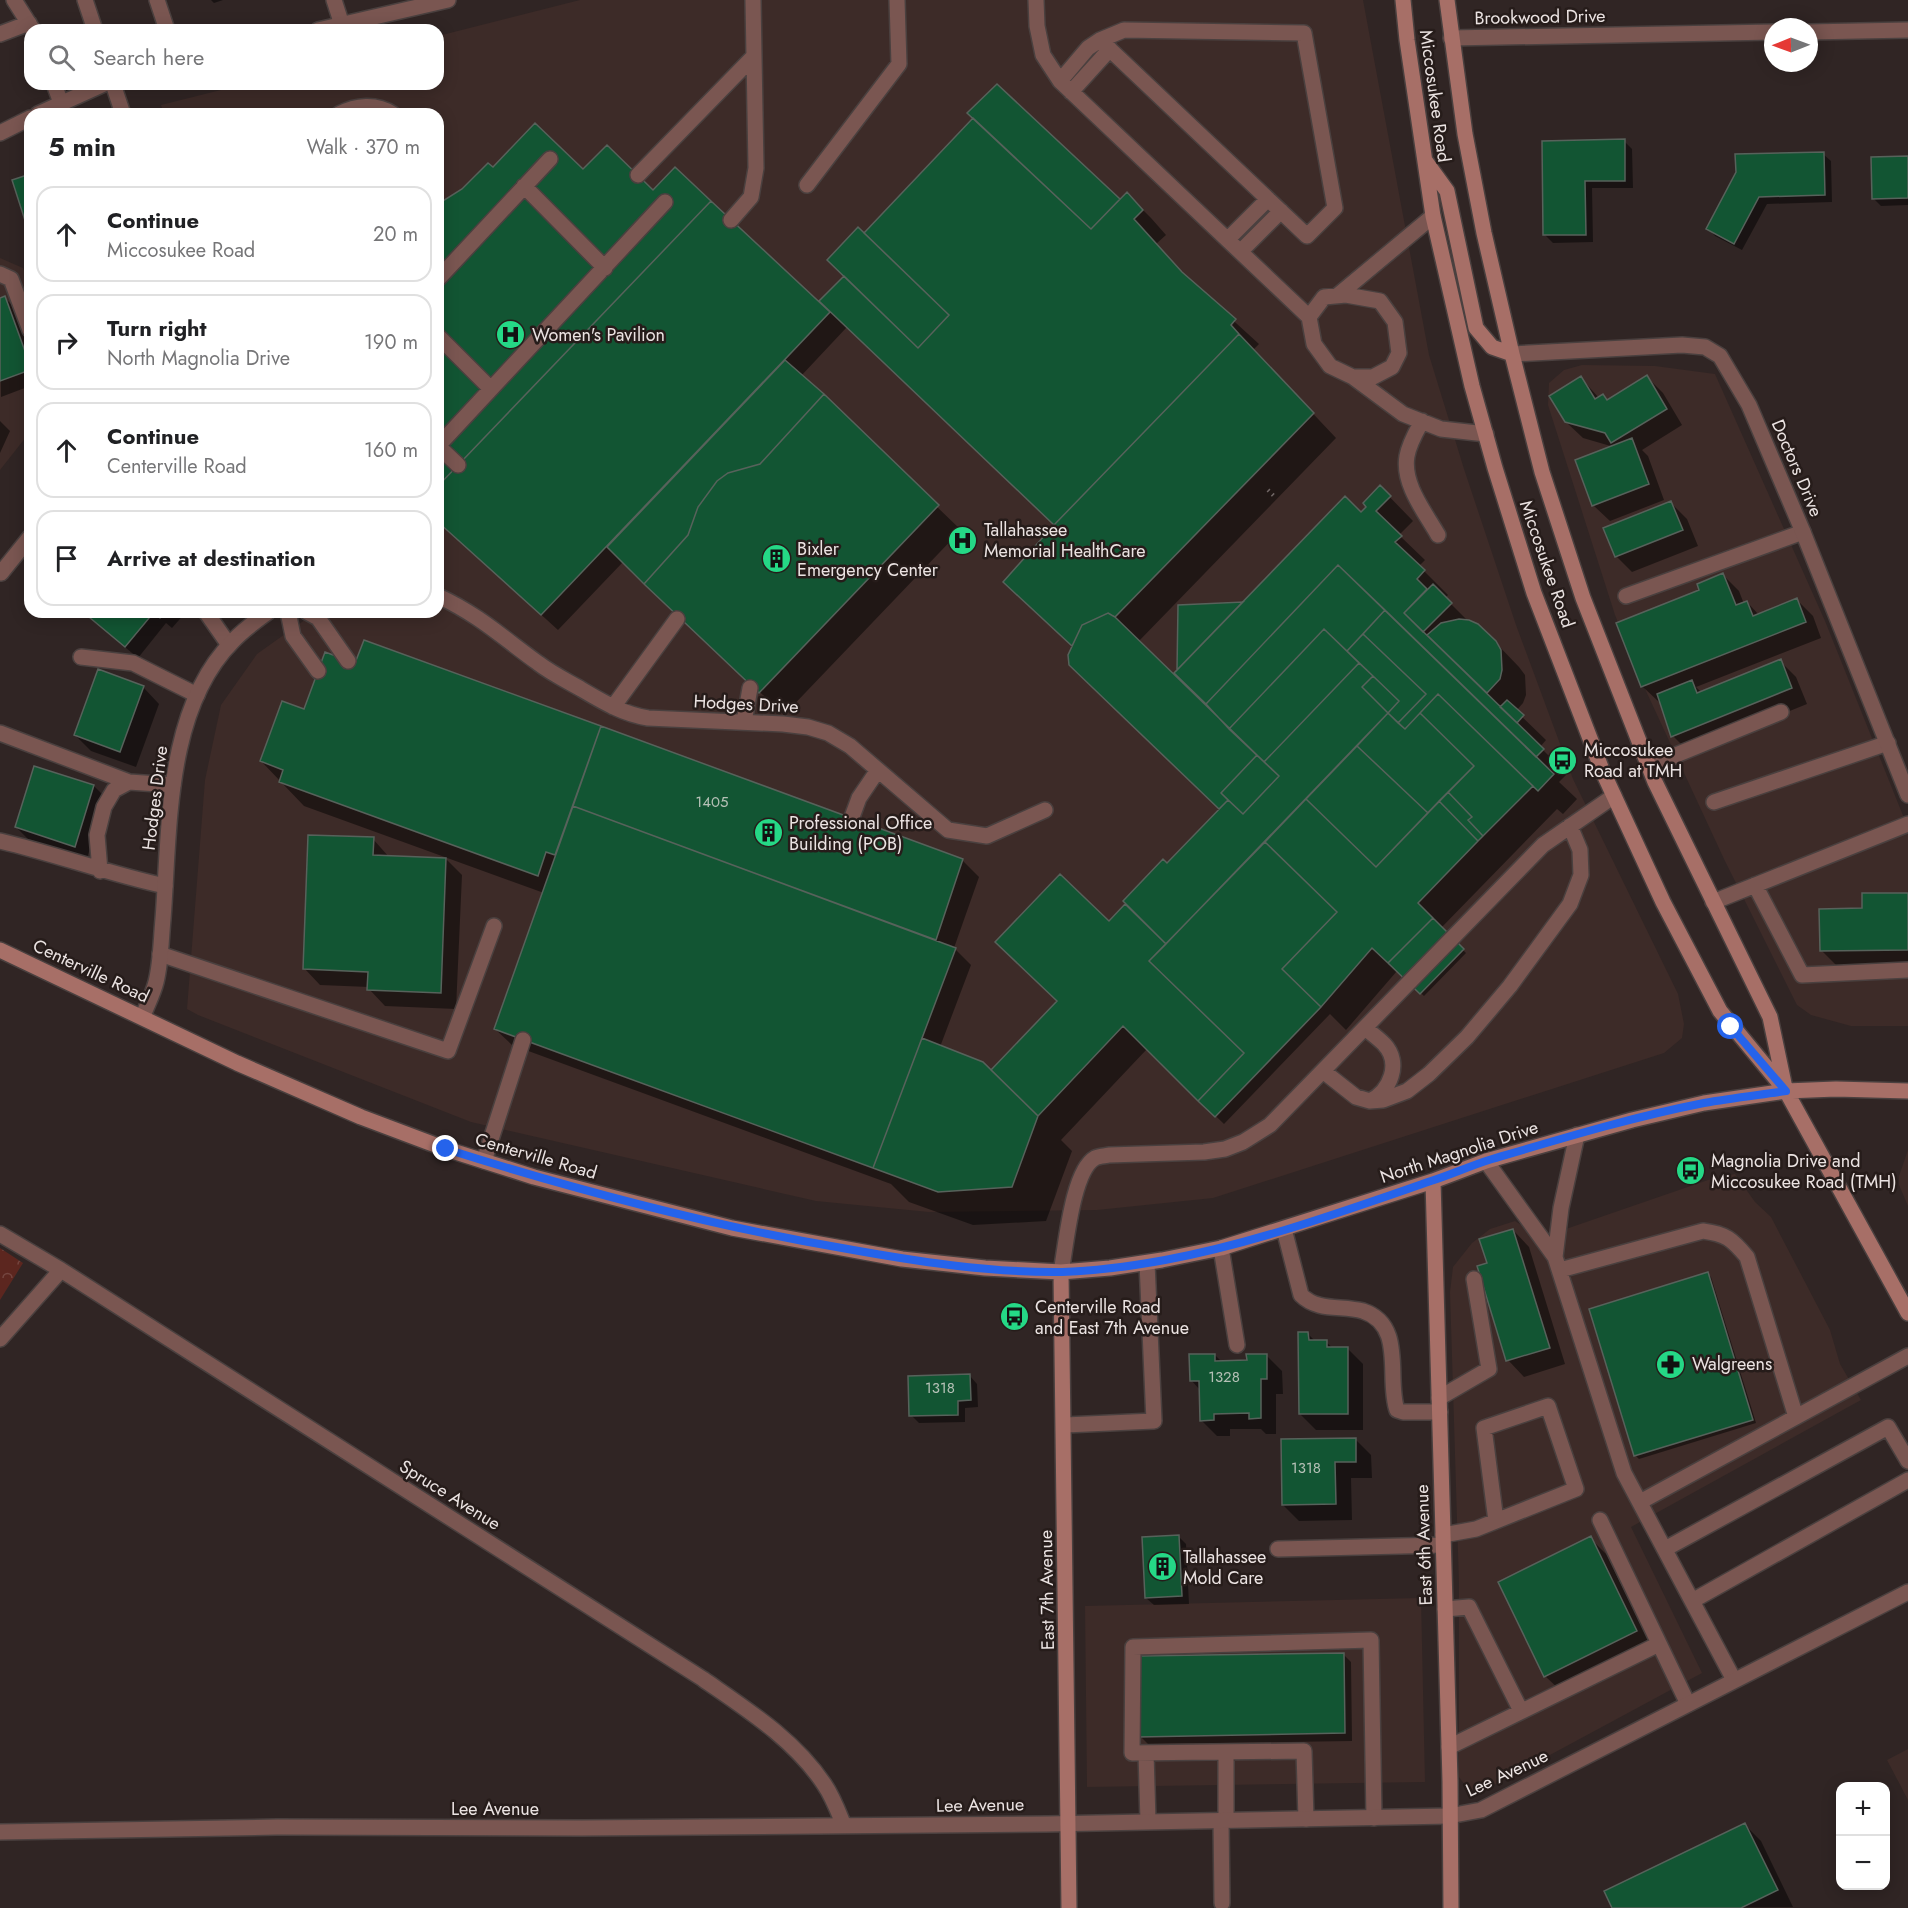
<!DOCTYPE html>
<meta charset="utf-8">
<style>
:root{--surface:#fff;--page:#f2f2f2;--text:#202124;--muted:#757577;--line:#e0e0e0}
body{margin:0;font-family:Jost,sans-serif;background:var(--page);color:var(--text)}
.controls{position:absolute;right:18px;bottom:18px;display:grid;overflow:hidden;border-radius:12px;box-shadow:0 3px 15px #0003}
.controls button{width:54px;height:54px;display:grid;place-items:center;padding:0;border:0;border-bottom:2px solid var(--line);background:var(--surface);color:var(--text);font:30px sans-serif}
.compass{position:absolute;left:1764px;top:18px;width:54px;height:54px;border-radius:50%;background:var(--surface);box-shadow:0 3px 15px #0003;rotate:269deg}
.stop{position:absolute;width:18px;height:18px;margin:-14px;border:4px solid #2563eb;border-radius:50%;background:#fff}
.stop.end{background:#2563eb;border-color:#fff;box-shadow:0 2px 6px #0008}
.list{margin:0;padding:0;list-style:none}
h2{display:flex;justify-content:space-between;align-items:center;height:78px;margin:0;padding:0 24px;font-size:26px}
h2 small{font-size:20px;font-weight:400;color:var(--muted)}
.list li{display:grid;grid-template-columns:39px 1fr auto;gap:18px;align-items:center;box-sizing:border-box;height:96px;margin:0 12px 12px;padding:0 12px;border:2px solid var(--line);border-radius:18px}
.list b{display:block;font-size:22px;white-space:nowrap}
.list p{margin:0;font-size:20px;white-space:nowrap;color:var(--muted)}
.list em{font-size:20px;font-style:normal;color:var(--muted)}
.icon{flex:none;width:33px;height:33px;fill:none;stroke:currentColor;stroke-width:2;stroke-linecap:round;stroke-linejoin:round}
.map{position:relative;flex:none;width:1908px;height:1908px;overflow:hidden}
.search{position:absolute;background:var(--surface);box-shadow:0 3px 15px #0003;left:24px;top:24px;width:420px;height:66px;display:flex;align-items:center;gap:15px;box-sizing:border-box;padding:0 21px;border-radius:18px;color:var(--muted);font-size:22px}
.panel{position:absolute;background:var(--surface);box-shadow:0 3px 15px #0003;left:24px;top:108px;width:420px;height:510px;border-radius:18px}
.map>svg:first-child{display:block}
</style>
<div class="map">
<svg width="1908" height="1908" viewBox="0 0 1908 1908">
<defs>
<pattern id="park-crowns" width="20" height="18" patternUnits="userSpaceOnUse" patternTransform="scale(1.5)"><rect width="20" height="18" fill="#5c261f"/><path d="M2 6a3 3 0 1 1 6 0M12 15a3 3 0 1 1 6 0" fill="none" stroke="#74453f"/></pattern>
</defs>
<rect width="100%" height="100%" fill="#302524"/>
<path fill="#3d2b28" d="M580 0H1363L1429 355 1464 469 1516 625 1573 779 1678 994 1684 1024 1682 1038 1664 1053 1213 1198 1097 1210 929 1212 816 1201 471 1122 198 1015 187 1009 205 780 221 705 257 654 316 612H438V114H164L161 105 245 84H438V36Z
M0 258 23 268 30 288V432L0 470Z
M1582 365 1655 366 1715 374 1825 621 1908 828V1026H1851L1811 1015 1797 1005 1724 859 1646 691 1615 615 1548 405 1549 383 1564 370Z
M1908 1150V1206L1899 1185V1176Z
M1735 1174 1755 1202 1771 1217 1830 1330 1840 1364 1861 1400 1631 1527 1702 1673 1483 1791 1468 1789 1459 1777V1584L1450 1292 1453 1267 1472 1243 1490 1229 1515 1221 1529 1230 1534 1240 1708 1180Z
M1421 1598 1425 1782 1087 1787 1085 1606Z
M1908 1749V1800L1887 1760Z"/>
<path fill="url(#park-crowns)" d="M0 1248 23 1263 0 1300Z"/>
<path fill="#0007" d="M211 0H223L214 3Z
M997 86 1120 201 1127 194 1151 218 1166 235 1156 244 1191 282 1259 344 1253 350 1336 438 1139 641 1174 676 1244 603 1361 514 1368 507 1380 487 1413 521 1399 535 1425 560 1419 566 1448 595 1445 598 1469 622 1495 642 1519 667 1525 675 1526 695 1523 703 1516 711 1546 740 1540 747 1567 774 1559 782 1577 799 1563 814 1557 809 1441 928 1466 953 1424 996 1397 971 1346 1030 1330 1014 1224 1124 1147 1049 1061 1140 1072 1151 1046 1221 973 1225 909 1202 891 1184 512 1045 495 1029 544 893 304 806 261 761 305 711 356 665 365 641 963 861 979 877 954 948 971 965 940 1047 991 1072 1058 1001 1109 923 1127 905 1125 901 1167 865 1221 809 1095 688 1073 647 1029 606 1056 526 847 327 801 376 961 530 784 715 623 562 558 630 438 521V206L493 169 583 171 653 192 710 202 829 313 864 235 975 118Z
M1624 141 1632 149 1633 188H1592L1593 242 1553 243 1545 235 1544 142Z
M1823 154 1831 161 1832 202 1767 204 1742 250 1715 236 1708 228Z
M1908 158V205L1881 206 1873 198Z
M5 298 17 310 30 347V386L1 397 0 300Z
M1647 377 1663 393 1682 425 1642 450 1648 456 1664 500 1610 521 1593 505 1614 447 1583 438 1566 422 1581 378 1599 398 1603 396 1608 401Z
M0 421 10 431 0 453Z
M1671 503 1687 519 1698 546 1632 572 1616 556Z
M1723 575 1739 591 1744 604 1747 602 1759 615 1797 600 1813 616 1821 638 1696 687 1702 693 1780 661 1796 677 1807 704 1689 752 1673 736 1661 701 1659 702 1642 686 1701 591Z
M83 612H186L172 628 166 623 138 658Z
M143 687 159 704 136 767 91 751 75 735Z
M94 786 106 798 87 858 28 839 16 827Z
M373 839 389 857 446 859 462 875 456 1009 385 1006 369 989V987L320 985 304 968Z
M1908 894V965L1837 966 1821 950 1864 910Z
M1513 1230 1529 1247 1565 1364 1524 1377 1508 1360 1489 1264Z
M1708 1274 1711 1277 1756 1423 1639 1459 1636 1456 1591 1310Z
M1308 1334 1316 1342H1326L1334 1349 1347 1348 1363 1364V1430H1316L1300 1414Z
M1215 1355 1222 1362H1248L1266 1355 1282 1371 1283 1394H1276V1434H1266L1261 1429H1230V1436H1217L1201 1420 1200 1390 1191 1380Z
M970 1376 977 1384 978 1407 965 1408V1422L919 1423 911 1415Z
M1355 1439 1371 1455 1372 1478H1351L1352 1520 1299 1521 1283 1505Z
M1178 1536 1186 1544 1189 1604 1154 1605 1146 1598Z
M1590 1538 1606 1554 1652 1647 1562 1692 1545 1676Z
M1344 1655 1351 1662 1352 1741 1148 1744 1140 1736Z
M1745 1825 1761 1841 1793 1907 1614 1908Z"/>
<path fill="#125533" stroke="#57625b" stroke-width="1.5" d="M997 84 1120 199 1091 229 967 113Z
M973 118 1091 229 1127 192 1143 210 1134 219 1182 272 1236 319 1231 325 1239 334 1054 525 819 301 844 276 918 348 949 315 864 233Z
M535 123 583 169 607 145 653 190 675 167 711 201 438 486V204L462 189 488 163 493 167Z
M1625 139V181H1585L1586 235H1543L1542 141Z
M1824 152 1825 195 1759 197 1734 244 1706 229 1736 172 1735 154Z
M1908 156V198L1872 199 1871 157Z
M30 174V236L12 180Z
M711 201 830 312 541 615 438 522V486Z
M858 227 949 315 918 348 827 260Z
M5 296 30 365V370L0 381V298Z
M1239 334 1314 413 1115 617 1108 613 1082 625 1072 646 1003 582 1054 525Z
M785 360 824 394 760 464 728 473 717 481 698 507 688 535 644 584 607 547Z
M1647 375 1667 409 1611 443 1605 433 1565 422 1549 396 1581 376 1595 399 1603 394 1607 400Z
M824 394 939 505 759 693 644 584 688 535 698 507 717 481 728 473 760 464Z
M1632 438 1649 484 1592 506 1575 460Z
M1380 485 1391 496 1376 511 1402 536 1395 542 1425 570 1417 579 1427 589 1404 613 1544 749 1536 757 1338 565 1206 704 1174 673 1345 496 1361 512 1366 507 1363 503Z
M1671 501 1683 530 1615 557 1603 528Z
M1338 565 1385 610 1347 651 1324 629 1229 729 1206 704Z
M1723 573 1736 605 1747 601 1753 616 1797 598 1806 622 1641 687 1616 623 1699 590 1697 584Z
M1433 584 1452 603 1423 632 1404 613Z
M1243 602 1177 670 1178 605Z
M1385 610 1554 774 1538 791 1438 694 1405 729 1398 723 1426 694 1363 634Z
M83 612H165L160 618 154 612 125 647Z
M1108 613 1115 617 1257 755 1221 793 1228 800 1219 809 1069 665 1068 655 1082 625Z
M1459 619 1469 620 1478 624 1496 641 1501 650 1502 670 1500 679 1487 693 1427 635 1441 623Z
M1324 629 1359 663 1264 762 1229 729Z
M1363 634 1426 694 1398 723 1388 713 1399 701 1347 651Z
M364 640 601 726 555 855 546 852 538 876 279 782 283 770 260 761 282 701 304 709 325 652 355 663Z
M1781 659 1792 688 1671 737 1657 694 1692 680 1697 693Z
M1359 663 1373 676 1362 687 1388 713 1166 944 1123 901 1163 859 1167 863 1228 800 1243 814 1279 776 1264 762Z
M98 669 144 686 120 752 74 735Z
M1373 676 1399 701 1388 713 1362 687Z
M1438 694 1533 786 1483 836 1468 820 1472 817 1448 792 1474 766 1420 713Z
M1507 700 1524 715 1517 723 1500 707Z
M1388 713 1405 729 1420 713 1474 766 1428 813 1357 746Z
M601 726 963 859 936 940 573 806Z
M1357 746 1428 813 1376 867 1306 799Z
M1257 755 1279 776 1243 814 1221 793Z
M34 766 94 785 75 847 15 827Z
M1448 792 1472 817 1468 820 1483 836 1478 841 1439 801Z
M1306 799 1376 867 1439 801 1478 841 1418 903 1433 918 1388 963 1372 948 1321 1007 1282 969 1337 912 1265 842Z
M573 806 956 948 873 1168 494 1029Z
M308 835 374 837 373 855 446 858 441 993 367 990 368 972 303 969Z
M1265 842 1337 912 1282 969 1321 1007 1215 1117 1198 1101 1244 1053 1149 961Z
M1060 874 1109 921 1125 904 1166 944 1149 961 1244 1053 1198 1101 1123 1026 1038 1116 991 1070 1057 1001 995 942Z
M1862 893H1908V950L1820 951 1819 909 1862 908Z
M1433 918 1464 949 1420 994 1388 963Z
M922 1038 983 1062 1038 1116 1012 1187 938 1192 873 1168Z
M1513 1229 1550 1348 1506 1361 1477 1266 1487 1263 1479 1239Z
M1708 1272 1753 1420 1634 1456 1589 1309Z
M1298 1332H1308L1309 1340H1327V1347H1348V1414H1299Z
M1189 1354H1215V1361L1247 1360 1246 1354H1267V1379H1261V1418L1249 1419V1413L1214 1414V1420L1200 1421 1199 1381H1190Z
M970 1374 971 1400 958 1401V1415L909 1416 908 1376Z
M1356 1438V1462H1335L1336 1504 1282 1505 1281 1439Z
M1179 1535 1182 1596 1145 1598 1142 1537Z
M1591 1536 1637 1631 1544 1677 1498 1582Z
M1344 1653 1345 1733 1138 1737 1137 1656Z
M1745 1823 1778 1890 1741 1908H1612L1604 1891Z"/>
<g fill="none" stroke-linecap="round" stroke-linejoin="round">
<defs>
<path id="lane" d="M14 0 33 30
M157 0 167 30
M334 0 342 25
M1036 0 1037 26 1043 55 1060 81 1309 317 1314 344 1330 366 1353 377H1373L1392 367 1399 353 1395 322 1380 301 1346 295 1324 297 1309 317
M0 34 29 23
M1060 81 1088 48 1100 40 1124 30 1304 33 1335 208 1307 236 1100 40
M54 84 61 103
M1071 92 1110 49
M339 114C356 105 376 103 393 114
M638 175 754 56
M807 185 899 64 897 0
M524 186 605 268
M731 220 751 197 756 168 753 0
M1228 239 1268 199
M1241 251 1281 211
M0 274 11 279 30 330
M438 279 550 159
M1337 296 1433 216
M438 336 491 389
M1353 377 1403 414 1441 429 1486 434
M1422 421C1416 432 1409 444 1407 456 1402 484 1425 512 1438 535
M458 465 438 446 665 202
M1 573 30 537
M438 596C479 615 502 637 538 663 551 673 567 681 581 689 603 702 623 714 648 718L783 724 808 727 828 733 850 746 948 830 987 836 1045 810
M1626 596 1803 532
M206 612 229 645
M288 612 293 636 318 671
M307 612 318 618 348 661
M81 657 133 663 197 695
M613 707 677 619
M744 722 750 688
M0 733 129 782
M1649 766 1781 712
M1714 802 1888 743
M852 817 859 798 878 770
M0 841C56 854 109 874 165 886
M100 871 97 835 104 807 114 790 129 782 173 785
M1755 885 1802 975 1908 970
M1713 902 1908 824
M160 954 448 1051 494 926
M1365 1028C1371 1033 1378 1038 1384 1044 1402 1063 1390 1091 1370 1101
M1323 1071 1356 1097 1370 1101 1383 1100 1407 1091 1429 1074 1467 1037 1510 986 1570 904 1581 875 1580 850 1570 826
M484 1161 523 1040
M1486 1161 1555 1257 1624 1473 1734 1680
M1284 1229 1301 1295C1318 1312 1342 1305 1363 1311 1406 1325 1386 1379 1397 1410L1403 1412H1440
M1221 1248 1237 1345
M1555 1257 1561 1208 1577 1135
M1560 1270 1703 1231C1726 1234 1732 1239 1747 1257L1796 1417
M1061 1272C1066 1247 1072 1171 1095 1158 1099 1156 1105 1156 1109 1155L1204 1152 1225 1149 1243 1142 1270 1125 1543 845 1614 796
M1439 1398 1489 1369 1474 1279
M1065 1425 1154 1421 1147 1263
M1640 1502 1908 1356
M1600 1520 1688 1704
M1443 1535 1476 1529 1576 1489 1548 1406 1484 1428 1496 1521
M1278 1549 1443 1545
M1665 1549 1888 1427 1908 1461
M1692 1601 1908 1480
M1445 1609 1469 1607 1521 1711
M1449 1747 1659 1644
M1226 1752V1820
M1146 1753 1148 1821
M1306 1819 1304 1751 1132 1753 1133 1647 1371 1640 1374 1818
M1221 1820 1222 1903"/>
<path id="street" d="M85 0 95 30
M318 30 448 0
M1809 32 1908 30
M1451 38 1773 32
M113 84 123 114
M38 114 104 84
M0 133 30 118
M1512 354 1682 345 1705 347 1720 356 1749 405 1803 532 1908 795
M143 1016C147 1005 153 994 156 982 161 962 161 940 163 919 170 829 165 709 233 641 243 630 256 621 268 612
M0 1234 61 1270 703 1679C746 1709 794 1739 824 1784 833 1797 838 1811 844 1826
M0 1339 61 1270
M0 1832 277 1827 582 1828 1047 1824 1449 1816 1481 1810 1908 1592"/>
<path id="secondary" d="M1403 0 1407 40 1433 216 1472 386 1495 468 1534 593 1591 741 1602 770 1663 902 1720 1011 1786 1091 1908 1313
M1447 0 1465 134 1484 233 1512 354 1542 472 1583 598 1655 782 1770 1017 1785 1088
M1426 162 1447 191 1476 328 1492 347 1512 354
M0 950 237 1063 361 1117 446 1149 534 1177 732 1228 902 1259 985 1268 1061 1272 1110 1268 1162 1260 1221 1248 1433 1181 1486 1161 1632 1120 1704 1103 1786 1091 1836 1089 1908 1091
M1433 1181 1450 1781 1451 1908
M1061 1272 1069 1908"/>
</defs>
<use href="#lane" stroke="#4a403f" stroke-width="18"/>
<use href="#street" stroke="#4a403f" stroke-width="18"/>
<use href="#secondary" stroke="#4a403f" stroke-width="18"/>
<path stroke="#706665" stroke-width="4" stroke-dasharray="1.5 4.5" stroke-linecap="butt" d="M1268 490 1274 496"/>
<use href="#lane" stroke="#7a5651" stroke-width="15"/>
<use href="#street" stroke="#7a5651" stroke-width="15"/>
<use href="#secondary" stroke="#a76f67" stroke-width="15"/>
</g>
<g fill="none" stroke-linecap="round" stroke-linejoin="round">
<path stroke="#2563eb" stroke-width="8" d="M446 1149C576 1190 707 1225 842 1248 914 1261 989 1273 1062 1272 1096 1271 1132 1266 1165 1260 1256 1243 1344 1211 1431 1181 1450 1175 1470 1166 1489 1160 1560 1139 1632 1117 1704 1103 1731 1098 1759 1095 1786 1091L1731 1027"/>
</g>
<defs>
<symbol id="hospital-disc" viewBox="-11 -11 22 22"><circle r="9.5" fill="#25d886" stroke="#261c1a"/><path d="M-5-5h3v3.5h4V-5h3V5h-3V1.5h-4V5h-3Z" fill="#111"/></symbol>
<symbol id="building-disc" viewBox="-11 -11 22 22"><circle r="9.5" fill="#25d886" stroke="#261c1a"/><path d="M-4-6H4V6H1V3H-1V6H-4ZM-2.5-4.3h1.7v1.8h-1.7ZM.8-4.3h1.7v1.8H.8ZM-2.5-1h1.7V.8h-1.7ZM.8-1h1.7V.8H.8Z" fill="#111"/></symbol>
<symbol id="bus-disc" viewBox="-11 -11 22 22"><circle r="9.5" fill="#25d886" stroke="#261c1a"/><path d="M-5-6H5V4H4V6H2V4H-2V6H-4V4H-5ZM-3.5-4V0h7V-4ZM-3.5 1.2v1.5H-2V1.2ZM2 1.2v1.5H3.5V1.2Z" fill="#111"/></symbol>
<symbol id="pharmacy-disc" viewBox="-11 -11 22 22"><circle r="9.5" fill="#25d886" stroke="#261c1a"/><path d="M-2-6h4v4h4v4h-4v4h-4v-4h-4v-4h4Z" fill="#111"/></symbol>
</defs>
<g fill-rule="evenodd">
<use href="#hospital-disc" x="494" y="318" width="33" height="33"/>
<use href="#hospital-disc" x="946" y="524" width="33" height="33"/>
<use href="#building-disc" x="760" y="542" width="33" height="33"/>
<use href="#bus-disc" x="1546" y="744" width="33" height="33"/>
<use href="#building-disc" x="752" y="816" width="33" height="33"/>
<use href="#bus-disc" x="1674" y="1154" width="33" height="33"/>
<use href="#bus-disc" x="998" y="1300" width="33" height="33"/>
<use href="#pharmacy-disc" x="1654" y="1348" width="33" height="33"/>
<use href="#building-disc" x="1146" y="1550" width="33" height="33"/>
</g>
<g text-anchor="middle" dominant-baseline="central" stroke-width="5" stroke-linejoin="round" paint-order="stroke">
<g font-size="15" fill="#b5c0b6">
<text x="712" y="802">1405</text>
<text x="1224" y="1377">1328</text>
<text x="940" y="1388">1318</text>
<text x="1306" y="1468">1318</text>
</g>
<g font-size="18" fill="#ebe3e2" stroke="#261c1a">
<text transform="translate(1540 17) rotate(-1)">Brookwood Drive</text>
<text transform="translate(1435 96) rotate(82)">Miccosukee Road</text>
<text transform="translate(1797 468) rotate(67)">Doctors Drive</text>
<text transform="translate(1547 564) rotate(71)">Miccosukee Road</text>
<text transform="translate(746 704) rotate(3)">Hodges Drive</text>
<text transform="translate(155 798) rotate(-83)">Hodges Drive</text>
<text transform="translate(91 971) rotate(25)">Centerville Road</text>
<text transform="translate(1459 1152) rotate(-18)">North Magnolia Drive</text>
<text transform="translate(536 1156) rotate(16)">Centerville Road</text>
<text transform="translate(450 1495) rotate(32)">Spruce Avenue</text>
<text transform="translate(1424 1545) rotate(-92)">East 6th Avenue</text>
<text transform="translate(1047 1590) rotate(-91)">East 7th Avenue</text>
<text transform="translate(1507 1773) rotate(-25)">Lee Avenue</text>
<text transform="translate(980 1805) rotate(-1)">Lee Avenue</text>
<text x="495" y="1809">Lee Avenue</text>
</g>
<g font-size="18" fill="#ebe3e2" stroke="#261c1a" text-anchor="start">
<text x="532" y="335">Women's Pavilion</text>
<text x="984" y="530">Tallahassee<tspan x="984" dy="21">Memorial HealthCare</tspan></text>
<text x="797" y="549">Bixler<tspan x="797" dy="21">Emergency Center</tspan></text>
<text x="1584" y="750">Miccosukee<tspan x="1584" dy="21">Road at TMH</tspan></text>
<text x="789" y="823">Professional Office<tspan x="789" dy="21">Building (POB)</tspan></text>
<text x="1711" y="1161">Magnolia Drive and<tspan x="1711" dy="21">Miccosukee Road (TMH)</tspan></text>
<text x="1035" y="1307">Centerville Road<tspan x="1035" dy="21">and East 7th Avenue</tspan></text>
<text x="1692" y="1364">Walgreens</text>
<text x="1183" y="1557">Tallahassee<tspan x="1183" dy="21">Mold Care</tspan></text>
</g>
</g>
</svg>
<div class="controls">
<button>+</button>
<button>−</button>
</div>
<svg class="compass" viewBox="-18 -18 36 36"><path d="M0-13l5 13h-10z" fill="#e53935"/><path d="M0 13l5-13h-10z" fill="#757577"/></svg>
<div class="stop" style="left:1731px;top:1027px"></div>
<div class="stop end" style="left:446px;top:1149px"></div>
<div class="search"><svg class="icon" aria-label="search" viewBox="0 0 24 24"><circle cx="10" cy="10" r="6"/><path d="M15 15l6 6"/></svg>Search here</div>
<section class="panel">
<h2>5 min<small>Walk · 370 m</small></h2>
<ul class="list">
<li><svg class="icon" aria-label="ahead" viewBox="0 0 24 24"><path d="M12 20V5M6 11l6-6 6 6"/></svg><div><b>Continue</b><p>Miccosukee Road</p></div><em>20 m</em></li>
<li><svg class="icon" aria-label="right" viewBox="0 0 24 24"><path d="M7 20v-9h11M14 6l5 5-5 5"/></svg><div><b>Turn right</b><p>North Magnolia Drive</p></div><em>190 m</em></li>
<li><svg class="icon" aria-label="ahead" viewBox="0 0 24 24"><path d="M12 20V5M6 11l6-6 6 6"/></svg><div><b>Continue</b><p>Centerville Road</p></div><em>160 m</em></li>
<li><svg class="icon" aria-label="arrive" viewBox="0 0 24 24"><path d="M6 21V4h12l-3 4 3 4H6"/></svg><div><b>Arrive at destination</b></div></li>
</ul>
</section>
</div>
